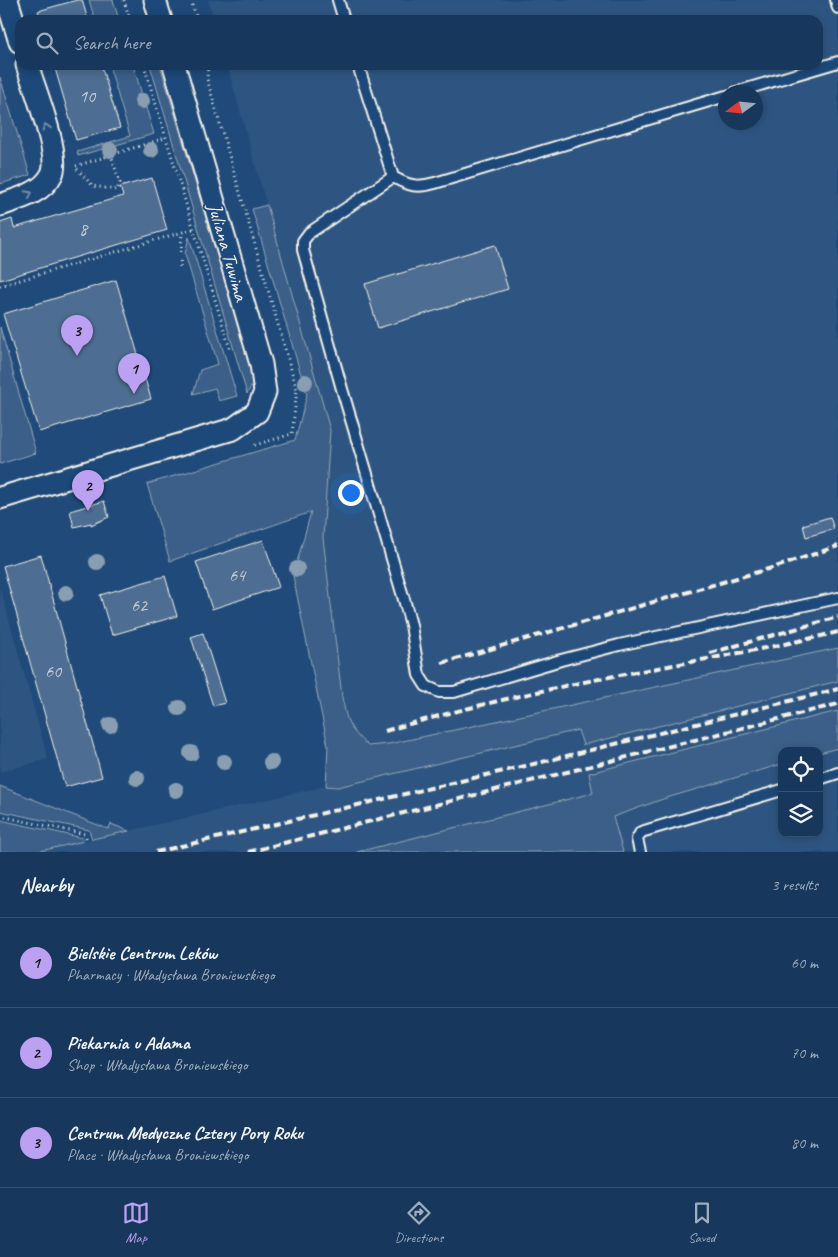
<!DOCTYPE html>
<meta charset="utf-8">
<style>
:root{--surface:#17385c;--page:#244365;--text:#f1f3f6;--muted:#9eacbb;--line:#365272;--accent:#bca0f2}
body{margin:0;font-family:Caveat,sans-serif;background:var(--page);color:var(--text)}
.controls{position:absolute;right:15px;bottom:15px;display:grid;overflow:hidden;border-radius:10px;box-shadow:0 2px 8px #0003}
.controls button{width:45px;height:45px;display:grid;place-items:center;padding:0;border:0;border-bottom:1px solid var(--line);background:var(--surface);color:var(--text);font:25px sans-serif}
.compass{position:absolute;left:718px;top:85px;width:45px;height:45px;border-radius:50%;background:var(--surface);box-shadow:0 2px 8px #0003;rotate:255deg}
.you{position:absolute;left:350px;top:492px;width:18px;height:18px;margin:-12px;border:4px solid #fff;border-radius:50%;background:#1a73e8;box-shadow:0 0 0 8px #1a73e833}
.badge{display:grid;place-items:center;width:32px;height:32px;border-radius:50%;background:var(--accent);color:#111;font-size:16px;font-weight:700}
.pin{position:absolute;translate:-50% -41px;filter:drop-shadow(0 1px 2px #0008)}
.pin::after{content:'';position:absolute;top:26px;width:18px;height:15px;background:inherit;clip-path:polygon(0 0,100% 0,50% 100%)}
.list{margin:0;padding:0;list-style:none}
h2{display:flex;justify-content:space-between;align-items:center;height:65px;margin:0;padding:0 20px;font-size:21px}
h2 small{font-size:16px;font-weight:400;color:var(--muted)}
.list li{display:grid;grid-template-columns:32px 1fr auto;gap:15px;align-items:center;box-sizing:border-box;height:90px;padding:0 20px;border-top:1px solid var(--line)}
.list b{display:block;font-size:19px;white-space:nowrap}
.list p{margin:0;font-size:16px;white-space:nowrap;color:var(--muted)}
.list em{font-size:16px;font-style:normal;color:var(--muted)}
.icon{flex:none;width:28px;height:28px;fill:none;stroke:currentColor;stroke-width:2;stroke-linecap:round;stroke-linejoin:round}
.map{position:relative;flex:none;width:838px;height:852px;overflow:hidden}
.search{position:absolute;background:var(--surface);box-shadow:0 2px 8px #0003;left:15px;right:15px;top:15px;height:55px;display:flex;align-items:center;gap:12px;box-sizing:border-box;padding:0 18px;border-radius:15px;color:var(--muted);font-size:19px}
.sheet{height:335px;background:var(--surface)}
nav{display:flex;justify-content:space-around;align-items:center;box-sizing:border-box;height:70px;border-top:1px solid var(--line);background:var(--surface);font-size:14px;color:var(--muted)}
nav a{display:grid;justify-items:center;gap:2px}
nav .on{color:var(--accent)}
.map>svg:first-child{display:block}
</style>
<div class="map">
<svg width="838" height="852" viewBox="0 0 838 852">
<rect width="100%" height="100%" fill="#1f4a7a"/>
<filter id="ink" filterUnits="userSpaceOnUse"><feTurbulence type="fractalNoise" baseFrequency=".02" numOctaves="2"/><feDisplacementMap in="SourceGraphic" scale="10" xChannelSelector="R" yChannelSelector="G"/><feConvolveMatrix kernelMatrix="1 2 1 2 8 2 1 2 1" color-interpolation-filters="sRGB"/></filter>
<g filter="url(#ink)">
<path fill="#2d5581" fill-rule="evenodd" d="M208 0H838V648L389 744 368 746 355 735 347 723 342 697 323 538 330 430 227 65H818V20H214ZM726 92H756V122H726Z
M0 587 48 759 0 772Z
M838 681V711L589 773 593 793 357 852H36L326 786 338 787 578 730 583 745Z
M838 748V852H623L613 817 663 799 782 764V833H819V753Z"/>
<path fill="#3a5f88" stroke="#97a8b8" d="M89 0H113L119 20H95Z
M109 65H133L154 134 78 156 77 152 130 136Z
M150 65H160L252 371 253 383 247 394Z
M0 77 30 175 0 184Z
M267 205 330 430 323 538 342 697C347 722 348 728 368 746L389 744 838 648V681L583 745 578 730 338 787 326 786 328 746 293 576 311 512 170 561 147 484 295 440 307 395 252 209Z
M189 237 237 396 219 401 215 388 193 394 200 370 218 364 185 254Z
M0 327 36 453 0 464Z
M838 711V748L819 753V751H782V764L663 799 613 817 623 852H357L593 793 589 773Z
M0 786 108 829 111 824 129 831 92 839 89 830 0 811Z
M0 820 83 838 84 841 36 852H0Z"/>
<path fill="#4d6e92" stroke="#f4f1e8" d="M77 0H82L88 20H41L38 11Z
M54 65H101L120 128 76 140Z
M152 178 167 230 0 280V223L12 219 14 228 123 196 120 187Z
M495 245 508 289 378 328 365 284Z
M116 280 151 399 39 432 3 314Z
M104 501 109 517 91 525V523L74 527 70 511Z
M830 517 834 529 806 537 803 525Z
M263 540 279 587 212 609 196 562Z
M41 555 102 777 65 787 3 566Z
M165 576 177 616 112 635 100 595Z
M203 633 225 703 213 706 191 637Z"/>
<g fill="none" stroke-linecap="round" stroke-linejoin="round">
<defs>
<path id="service" d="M338 0 344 20
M836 0 838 8
M358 65 393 177
M736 92 838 62
M726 96 435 183C417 188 409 186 393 177L309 233 303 241V250L342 389 405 603 411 625 419 675 426 686 439 692H454L561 660 619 645 838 598
M819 779 838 773
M640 852 637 839 641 832 782 790"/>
<path id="minor" d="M7 0 20 42
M155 0 161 20
M0 205C18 199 43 193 52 174 61 155 34 87 27 65
M0 498 233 429 257 412 265 392 261 364 174 65"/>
</defs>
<use href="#service" stroke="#f4f1e8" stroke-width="14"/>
<use href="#minor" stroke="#f4f1e8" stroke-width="25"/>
<path stroke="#f4f1e8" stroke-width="3" stroke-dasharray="1 4" stroke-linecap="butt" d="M124 0 130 20
M191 0 197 20
M144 65 230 349
M208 65 207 79 297 390 292 434 252 446
M76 166 165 138
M77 169 93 186 117 190 120 183 111 155
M180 267 182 232
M0 286 193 229
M0 816 85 834 87 840"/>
<use href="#service" stroke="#1f4a7a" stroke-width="10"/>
<use href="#minor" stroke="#1f4a7a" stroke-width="21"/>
<path stroke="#f4f1e8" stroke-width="4" stroke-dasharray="8 4" stroke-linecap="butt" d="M710 653 838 617
M442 663 782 565 838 546
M385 731C440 715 495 701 551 689 646 668 743 655 838 632
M156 852 538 763 838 689
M248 852 838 704"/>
</g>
<g fill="#8a9eb1">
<circle cx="142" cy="101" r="8"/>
<circle cx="110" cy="150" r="8"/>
<circle cx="151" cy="150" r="8"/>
<circle cx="305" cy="382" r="8"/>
<circle cx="97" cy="562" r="8"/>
<circle cx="297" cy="569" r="8"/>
<circle cx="66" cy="593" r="8"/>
<circle cx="179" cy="708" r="8"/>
<circle cx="110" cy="725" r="8"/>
<circle cx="191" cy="753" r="8"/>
<circle cx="224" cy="762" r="8"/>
<circle cx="271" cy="762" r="8"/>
<circle cx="137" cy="778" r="8"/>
<circle cx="176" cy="790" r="8"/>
</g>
<defs><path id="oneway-chevron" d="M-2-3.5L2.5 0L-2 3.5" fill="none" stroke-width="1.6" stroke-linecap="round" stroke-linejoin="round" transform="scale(1.25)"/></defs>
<g stroke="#748da6">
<use href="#oneway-chevron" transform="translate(46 127) rotate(-107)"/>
<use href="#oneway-chevron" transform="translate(29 194) rotate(-27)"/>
</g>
</g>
<g text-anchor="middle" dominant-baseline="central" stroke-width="4" stroke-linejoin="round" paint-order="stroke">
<g font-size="18" fill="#cad0d2">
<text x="87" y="96">10</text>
<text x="83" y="229">8</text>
<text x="237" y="575">64</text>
<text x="139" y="605">62</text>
<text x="53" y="671">60</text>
</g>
<g font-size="20" fill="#f4f1e8" stroke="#1f4a7a">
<text transform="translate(228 252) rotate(74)">Juliana Tuwima</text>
</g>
</g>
</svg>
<div class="controls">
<button><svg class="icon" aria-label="locate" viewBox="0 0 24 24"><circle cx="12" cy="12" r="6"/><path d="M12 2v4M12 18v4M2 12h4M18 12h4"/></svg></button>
<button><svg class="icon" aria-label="layers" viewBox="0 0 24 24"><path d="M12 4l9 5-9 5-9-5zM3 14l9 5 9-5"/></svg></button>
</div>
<svg class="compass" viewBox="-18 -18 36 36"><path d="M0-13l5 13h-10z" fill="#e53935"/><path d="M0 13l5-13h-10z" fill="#9eacbb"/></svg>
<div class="you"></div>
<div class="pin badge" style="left:134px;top:394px">1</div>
<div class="pin badge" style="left:88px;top:511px">2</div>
<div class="pin badge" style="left:77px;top:356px">3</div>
<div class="search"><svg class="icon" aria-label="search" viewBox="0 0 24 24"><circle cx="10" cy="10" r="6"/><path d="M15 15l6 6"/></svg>Search here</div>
</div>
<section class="sheet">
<h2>Nearby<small>3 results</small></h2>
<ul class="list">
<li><span class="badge">1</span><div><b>Bielskie Centrum Leków</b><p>Pharmacy · Władysława Broniewskiego</p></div><em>60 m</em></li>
<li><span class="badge">2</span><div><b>Piekarnia u Adama</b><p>Shop · Władysława Broniewskiego</p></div><em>70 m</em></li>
<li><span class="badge">3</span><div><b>Centrum Medyczne Cztery Pory Roku</b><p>Place · Władysława Broniewskiego</p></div><em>80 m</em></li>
</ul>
</section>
<nav>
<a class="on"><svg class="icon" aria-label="map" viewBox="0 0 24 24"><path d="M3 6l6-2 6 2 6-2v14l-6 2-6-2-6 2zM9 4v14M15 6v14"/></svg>Map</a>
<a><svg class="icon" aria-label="directions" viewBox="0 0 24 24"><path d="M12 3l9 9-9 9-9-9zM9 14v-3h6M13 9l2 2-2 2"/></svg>Directions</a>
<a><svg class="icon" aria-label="saved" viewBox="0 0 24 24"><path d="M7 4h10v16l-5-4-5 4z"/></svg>Saved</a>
</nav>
